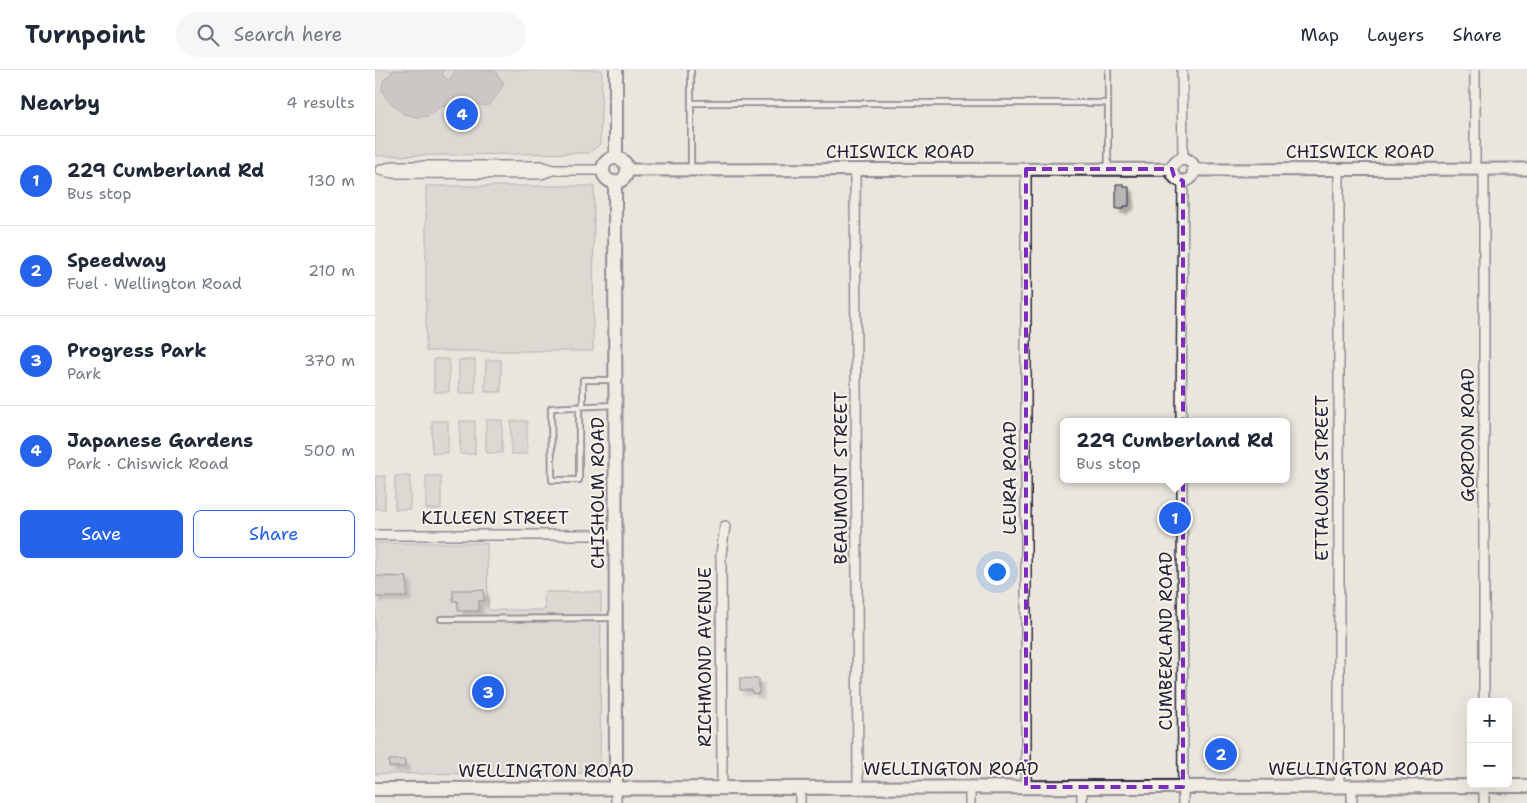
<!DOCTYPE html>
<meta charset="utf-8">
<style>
:root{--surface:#fff;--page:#f6f6f7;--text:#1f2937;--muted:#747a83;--line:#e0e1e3;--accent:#2563eb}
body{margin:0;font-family:"Shantell Sans",sans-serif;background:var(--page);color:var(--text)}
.controls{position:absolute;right:15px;bottom:15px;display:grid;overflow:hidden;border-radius:8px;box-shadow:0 5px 20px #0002}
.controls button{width:45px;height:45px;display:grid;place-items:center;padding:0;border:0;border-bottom:1px solid var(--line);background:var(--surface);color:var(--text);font:25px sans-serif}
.you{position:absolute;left:621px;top:501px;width:18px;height:18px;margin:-12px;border:4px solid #fff;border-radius:50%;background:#1a73e8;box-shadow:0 0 0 8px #1a73e833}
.badge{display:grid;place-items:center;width:32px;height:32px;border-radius:50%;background:var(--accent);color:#fff;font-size:16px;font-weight:700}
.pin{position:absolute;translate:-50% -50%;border:2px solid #fff;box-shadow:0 1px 5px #0006}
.popup{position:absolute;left:685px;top:348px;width:230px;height:65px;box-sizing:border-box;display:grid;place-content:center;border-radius:8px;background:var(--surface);filter:drop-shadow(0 1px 4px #0005);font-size:16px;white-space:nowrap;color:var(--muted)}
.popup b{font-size:19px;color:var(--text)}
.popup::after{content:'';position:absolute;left:50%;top:100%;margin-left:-10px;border:10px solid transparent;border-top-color:var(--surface)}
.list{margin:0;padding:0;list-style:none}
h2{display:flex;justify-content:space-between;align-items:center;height:65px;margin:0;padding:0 20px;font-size:21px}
h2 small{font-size:16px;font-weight:400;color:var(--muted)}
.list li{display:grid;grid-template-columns:32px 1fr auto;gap:15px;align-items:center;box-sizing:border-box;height:90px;padding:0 20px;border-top:1px solid var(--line)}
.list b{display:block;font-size:19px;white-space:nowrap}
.list p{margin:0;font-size:16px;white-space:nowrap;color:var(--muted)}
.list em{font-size:16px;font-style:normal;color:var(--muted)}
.actions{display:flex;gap:10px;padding:15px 20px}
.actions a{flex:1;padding:11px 0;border:1px solid var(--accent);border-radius:8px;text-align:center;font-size:18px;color:var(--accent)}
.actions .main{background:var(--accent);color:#fff}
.icon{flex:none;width:28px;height:28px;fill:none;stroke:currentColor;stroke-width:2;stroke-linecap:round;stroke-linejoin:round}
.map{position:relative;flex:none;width:1152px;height:733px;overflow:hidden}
header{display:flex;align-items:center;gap:30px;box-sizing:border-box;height:70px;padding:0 25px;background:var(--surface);border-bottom:1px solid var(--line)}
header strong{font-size:24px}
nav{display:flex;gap:28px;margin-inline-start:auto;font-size:18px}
.search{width:350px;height:45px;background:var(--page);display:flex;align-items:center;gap:12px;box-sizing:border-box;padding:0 18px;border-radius:28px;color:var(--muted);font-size:19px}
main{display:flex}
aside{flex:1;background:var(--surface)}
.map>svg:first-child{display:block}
</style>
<header>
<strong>Turnpoint</strong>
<div class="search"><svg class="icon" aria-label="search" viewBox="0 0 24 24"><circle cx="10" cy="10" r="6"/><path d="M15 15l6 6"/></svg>Search here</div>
<nav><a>Map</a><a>Layers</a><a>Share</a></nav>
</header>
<main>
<aside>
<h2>Nearby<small>4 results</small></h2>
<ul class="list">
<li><span class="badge">1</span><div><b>229 Cumberland Rd</b><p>Bus stop</p></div><em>130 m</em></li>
<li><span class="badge">2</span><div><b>Speedway</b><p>Fuel · Wellington Road</p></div><em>210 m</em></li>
<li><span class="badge">3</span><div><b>Progress Park</b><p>Park</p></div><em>370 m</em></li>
<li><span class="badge">4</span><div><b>Japanese Gardens</b><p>Park · Chiswick Road</p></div><em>500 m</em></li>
</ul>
<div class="actions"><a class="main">Save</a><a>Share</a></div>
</aside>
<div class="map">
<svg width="1152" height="733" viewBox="0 0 1152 733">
<defs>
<filter id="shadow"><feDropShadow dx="4.5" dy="4.5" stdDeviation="1" flood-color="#0004"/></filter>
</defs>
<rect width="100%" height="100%" fill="#eae6de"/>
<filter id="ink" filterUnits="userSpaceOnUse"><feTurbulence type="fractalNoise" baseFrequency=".02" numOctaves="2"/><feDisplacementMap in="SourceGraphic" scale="10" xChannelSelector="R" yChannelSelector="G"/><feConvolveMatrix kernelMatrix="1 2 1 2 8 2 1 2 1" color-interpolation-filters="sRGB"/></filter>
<g filter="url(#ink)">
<path fill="#cdc9c6" stroke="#787680" d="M0 0H227L225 74 214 83 0 86Z
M51 116H219L218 281H51Z
M59 289H74V322H59Z
M84 290H100V323H84Z
M111 290H126V322H110Z
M111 350H127V383H111Z
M57 351H73V383H57Z
M85 351H100V384H85Z
M136 351H152V384H136Z
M0 406H10V439H0Z
M20 406H35V439H20Z
M51 406H66V439H51Z
M0 473H112L113 540H170L169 522H226L225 703 0 704Z"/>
<path fill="#a6a3a6" stroke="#716f7b" d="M19 0H69L67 5 74 10 81 0H119L128 12V15C126 19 117 34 114 35 106 38 103 31 94 37L83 25 80 26 78 33 64 38 54 46 42 47 28 44 11 28 7 19 8 11Z"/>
<path fill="#b8b6b5" stroke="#22223b" filter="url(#shadow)" d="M741 114H749V117H754V136H749V139H741Z
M0 506 32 507V527H0Z
M78 520H109V531H104V541H83V531H78Z
M365 608 384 609V624L377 623V620H365Z
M14 690H30V697H14Z"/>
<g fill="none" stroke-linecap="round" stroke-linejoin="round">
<defs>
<path id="service" d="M316 0V99
M733 0V99
M316 33H733
M208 336V310H238
M204 337V410H177L176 338 239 335
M66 549 239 548"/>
<path id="minor" d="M807 0 808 89
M651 99V717
M964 99V716
M1100 99V0
M1109 99V632
M5 100 19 96H166L178 100H228
M5 100 18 103 166 104 178 100
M480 100 483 717
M806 352 808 111
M807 409 808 733
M0 465H241
M1109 714V733
M977 716V733
M347 717 346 484 350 456
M595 717V733
M241 733V718
M425 733V717
M707 733V718"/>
<path id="tertiary" d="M797 100a11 11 0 1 1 22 0a11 11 0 1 1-22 0Z
M253 100 797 99
M818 100 1152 99"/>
<path id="secondary" d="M241 0V88
M228 100a12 12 0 1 1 24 0a12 12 0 1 1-24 0Z
M240 112 241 718
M0 719 1152 716"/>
</defs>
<use href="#service" stroke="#22223b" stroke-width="8"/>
<use href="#minor" stroke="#22223b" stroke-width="12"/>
<use href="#tertiary" stroke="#22223b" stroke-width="15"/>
<use href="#secondary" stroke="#22223b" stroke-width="16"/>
<use href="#service" stroke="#f7f3e8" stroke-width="4.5"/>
<use href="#minor" stroke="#f7f3e8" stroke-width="9"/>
<use href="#tertiary" stroke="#f7f3e8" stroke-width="11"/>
<use href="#secondary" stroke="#f7f3e8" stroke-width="12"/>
</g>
</g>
<path d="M0 0H1152V733H0ZM651 99H797L799 106 808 111V717H651Z" fill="#eae6de" fill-opacity=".55" fill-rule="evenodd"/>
<path fill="none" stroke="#7b2cbf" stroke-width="4" stroke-dasharray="10 6" stroke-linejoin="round" d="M651 99H797L799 106 808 111V717H651Z"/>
<g text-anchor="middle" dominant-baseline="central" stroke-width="4" stroke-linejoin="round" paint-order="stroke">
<g font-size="18" fill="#22223b" stroke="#f7f3e8">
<text x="525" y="82">CHISWICK ROAD</text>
<text x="985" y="82">CHISWICK ROAD</text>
<text transform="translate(1093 365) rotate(-90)">GORDON ROAD</text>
<text transform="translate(466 408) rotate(-90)">BEAUMONT STREET</text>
<text transform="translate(635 408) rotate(-90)">LEURA ROAD</text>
<text transform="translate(947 408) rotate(-90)">ETTALONG STREET</text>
<text transform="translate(223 423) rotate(-90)">CHISHOLM ROAD</text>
<text x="120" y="448">KILLEEN STREET</text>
<text transform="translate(791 571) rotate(-90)">CUMBERLAND ROAD</text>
<text transform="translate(330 587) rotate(-90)">RICHMOND AVENUE</text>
<text x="576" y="699">WELLINGTON ROAD</text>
<text x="981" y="699">WELLINGTON ROAD</text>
<text x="171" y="701">WELLINGTON ROAD</text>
</g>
</g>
</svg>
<div class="controls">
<button>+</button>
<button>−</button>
</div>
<div class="you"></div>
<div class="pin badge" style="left:800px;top:448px">1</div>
<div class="popup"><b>229 Cumberland Rd</b>Bus stop</div>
<div class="pin badge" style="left:846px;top:684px">2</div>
<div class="pin badge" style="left:113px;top:622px">3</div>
<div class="pin badge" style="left:87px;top:44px">4</div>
</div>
</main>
